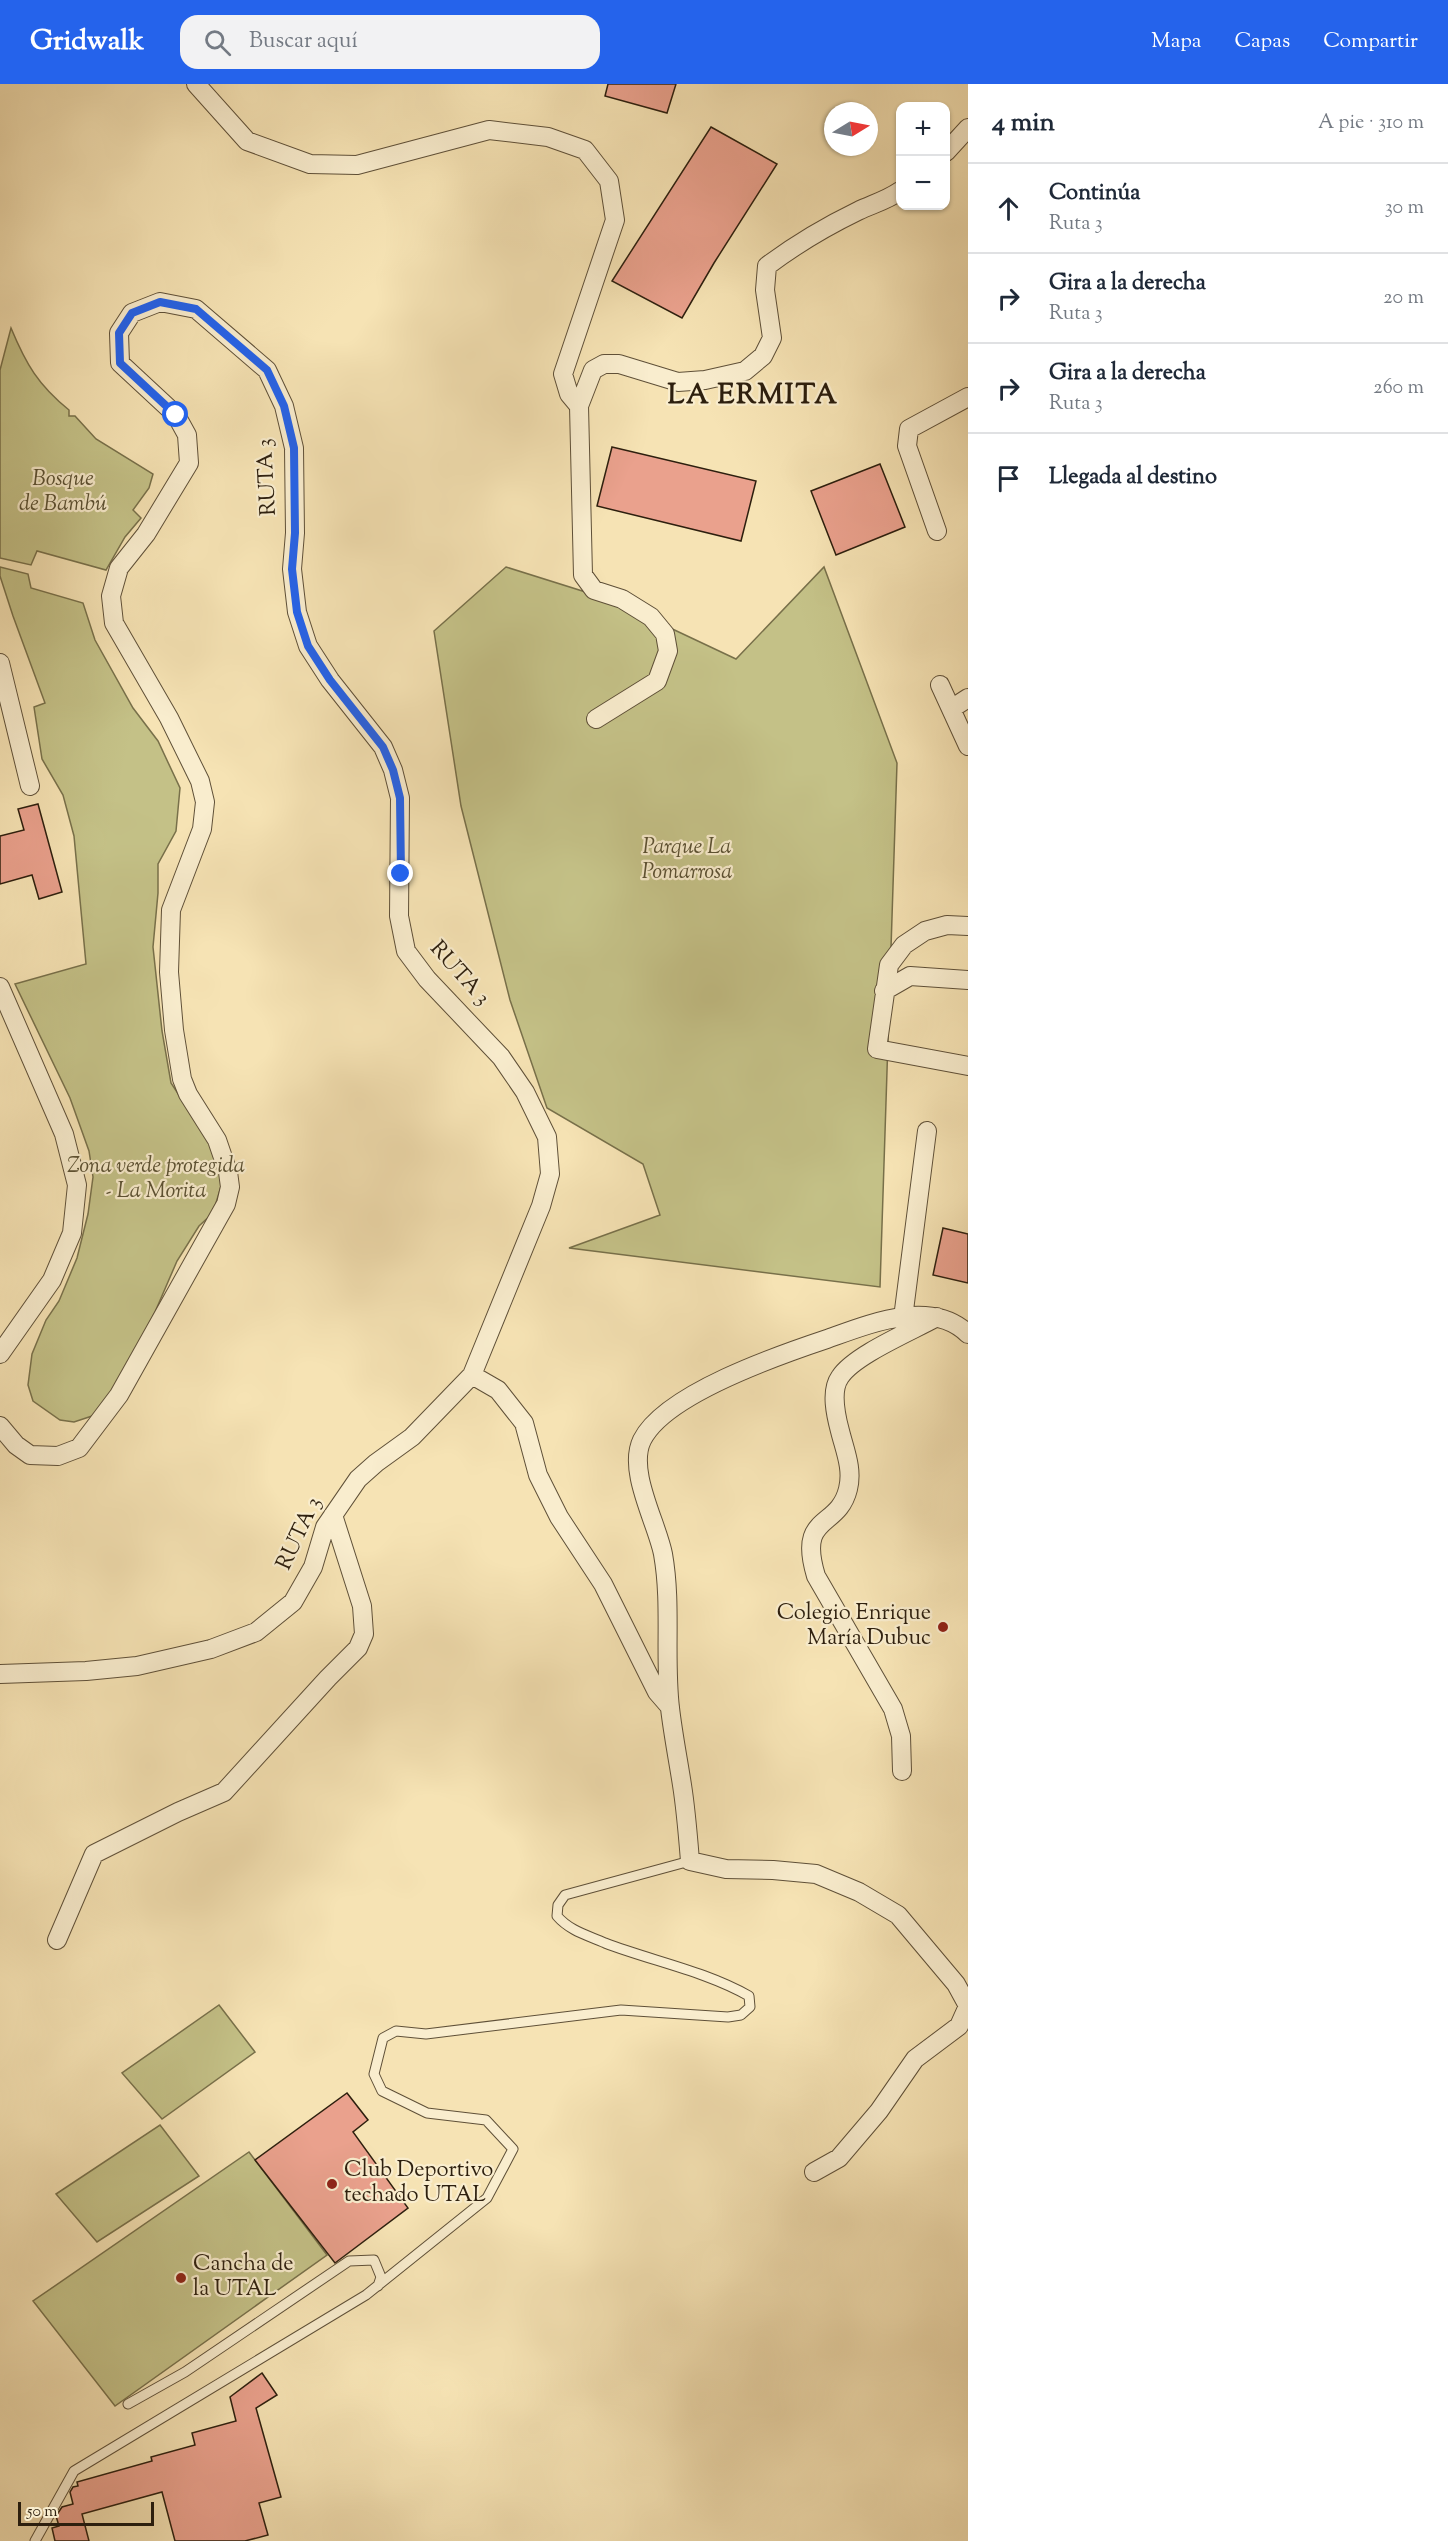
<!DOCTYPE html>
<html lang="es">
<meta charset="utf-8">
<style>
:root{--surface:#fff;--page:#f2f2f3;--text:#1f2937;--muted:#747a83;--line:#e0e1e3;--accent:#2563eb}
body{margin:0;font-family:"Sorts Mill Goudy",serif;background:var(--page);color:var(--text)}
.controls{position:absolute;right:18px;top:18px;display:grid;overflow:hidden;border-radius:12px;box-shadow:0 2px 4px #0004}
.controls button{width:54px;height:54px;display:grid;place-items:center;padding:0;border:0;border-bottom:2px solid var(--line);background:var(--surface);color:var(--text);font:30px sans-serif}
.compass{position:absolute;left:824px;top:18px;width:54px;height:54px;border-radius:50%;background:var(--surface);box-shadow:0 2px 4px #0004;rotate:80deg}
.scale{position:absolute;left:18px;bottom:15px;width:136px;box-sizing:border-box;padding-left:6px;border:3px solid #2d1f0e;border-top:0;font-size:16px;line-height:21px;white-space:nowrap;color:#2d1f0e;-webkit-text-stroke:4px #f9edce;paint-order:stroke}
.stop{position:absolute;width:18px;height:18px;margin:-14px;border:4px solid #2563eb;border-radius:50%;background:#fff}
.stop.end{background:#2563eb;border-color:#fff;box-shadow:0 2px 6px #0008}
.list{margin:0;padding:0;list-style:none}
h2{display:flex;justify-content:space-between;align-items:center;height:78px;margin:0;padding:0 24px;font-size:26px}
h2 small{font-size:20px;font-weight:400;color:var(--muted)}
.list li{display:grid;grid-template-columns:39px 1fr auto;gap:18px;align-items:center;box-sizing:border-box;height:90px;padding:0 24px;border-top:2px solid var(--line)}
.list b{display:block;font-size:22px;white-space:nowrap}
.list p{margin:0;font-size:20px;white-space:nowrap;color:var(--muted)}
.list em{font-size:20px;font-style:normal;color:var(--muted)}
.icon{flex:none;width:33px;height:33px;fill:none;stroke:currentColor;stroke-width:2;stroke-linecap:round;stroke-linejoin:round}
.map{position:relative;flex:none;width:968px;height:2457px;overflow:hidden}
header{display:flex;align-items:center;gap:36px;box-sizing:border-box;height:84px;padding:0 30px;background:var(--accent);color:#fff}
header strong{font-size:28px}
nav{display:flex;gap:33px;margin-inline-start:auto;font-size:21px}
.search{width:420px;height:54px;background:var(--page);display:flex;align-items:center;gap:15px;box-sizing:border-box;padding:0 21px;border-radius:18px;color:var(--muted);font-size:22px}
main{display:flex}
aside{flex:1;background:var(--surface)}
.map>svg:first-child{display:block}
</style>
<header>
<strong>Gridwalk</strong>
<div class="search"><svg class="icon" aria-label="search" viewBox="0 0 24 24"><circle cx="10" cy="10" r="6"/><path d="M15 15l6 6"/></svg>Buscar aquí</div>
<nav><a>Mapa</a><a>Capas</a><a>Compartir</a></nav>
</header>
<main>
<div class="map">
<svg width="968" height="2457" viewBox="0 0 968 2457">
<rect width="100%" height="100%" fill="#f6e3b4"/>
<filter id="stains"><feTurbulence type="fractalNoise" baseFrequency=".00333" numOctaves="4"/><feColorMatrix values="0 0 0 0 .2 0 0 0 0 .09 0 0 0 0 .02 0 0 0 .5 -.17"/></filter>
<radialGradient id="worn" r=".72"><stop offset=".6" stop-color="#630" stop-opacity="0"/><stop offset="1" stop-color="#630" stop-opacity=".3"/></radialGradient>
<path fill="#c4c187" stroke="#78704a" stroke-width="1.5" d="M11 244C26 280 38 301 69 326V332H75L96 355 153 390 149 404 133 426 141 434 125 453 106 486 37 467 31 481 0 474V286Z
M0 483 28 490 31 504 83 519 95 556 133 624 158 657 180 704 176 747 158 780V809L153 863 162 947 171 999 211 1060 222 1099 213 1129 199 1142 177 1177 155 1228 115 1306 95 1331 74 1338 60 1336 33 1317 28 1301 32 1270 46 1236 59 1217 77 1174 88 1130 93 1093 89 1067 70 1014 15 900 86 880 74 752 63 711 42 675 34 623 45 619 13 532 0 492Z
M506 483 611 516 736 575 824 483 897 679 880 1203 569 1164 660 1131 643 1080 547 1024 510 916 461 722 434 547Z
M219 1921 255 1968 162 2035 122 1989Z
M160 2041 199 2092 97 2158 56 2110Z
M249 2068 327 2171 115 2322 33 2217Z"/>
<path fill="#eaa18d" stroke="#2d1f0e" stroke-width="1.5" d="M608 0H676L667 29 605 12Z
M711 43 777 80 714 179 682 234 612 197Z
M612 363 756 397 741 457 597 422Z
M880 380 905 443 836 471 811 407Z
M38 720 62 808 39 815 32 791 0 800V752L24 746 18 725Z
M943 1144 968 1150V1199L933 1191Z
M347 2009 368 2036 353 2048 408 2124 335 2179 255 2076Z
M262 2289 277 2311 256 2324 281 2413 259 2419 268 2451 245 2457H175L162 2408 82 2430 89 2457H55L52 2444 59 2442 56 2432 62 2423 73 2420 70 2408 73 2403 78 2402 77 2398 152 2377 151 2373 195 2361 192 2349 236 2337 230 2313Z"/>
<g fill="none" stroke-linecap="round" stroke-linejoin="round">
<defs>
<path id="service" d="M128 2320 185 2288 349 2177 374 2176 381 2193 378 2202
M35 2457 74 2387 366 2211 487 2114 513 2065 486 2036 427 2029 382 2007 374 1990 383 1954 396 1947 426 1950 621 1926 728 1933 741 1931 750 1923 749 1912C705 1887 652 1877 605 1859 587 1851 570 1847 557 1832L558 1821 565 1811 690 1777"/>
<path id="minor" d="M196 0 247 57 310 80 357 81 489 46 548 53 585 66 609 97 615 136 563 290 569 310 579 322
M946 68 968 44
M937 447 907 362 909 345 968 313
M0 579 30 702
M940 601 968 662
M951 625 968 614
M596 635 657 597 668 567 665 550 651 533 622 515 594 506 583 491 579 322 593 286 604 280H619L678 298 705 296 745 287 763 272 772 254 765 206 767 182C795 161 827 142 858 127 873 120 887 116 900 107
M968 842 947 841 925 847 904 861 889 881 877 965 968 982
M0 903 64 1050 77 1101 72 1149 52 1196 0 1270
M884 907 910 892 968 896
M903 1234 927 1047
M472 1291 498 1306 524 1339 538 1391 559 1433 603 1500 657 1608 670 1623
M0 1342 16 1361 30 1371 58 1372 79 1364 119 1311 226 1120 230 1103 228 1088 217 1056 188 1010 182 995 174 946 169 888 171 826 202 745 205 718 200 697 169 634 114 539 111 512 119 484 146 450 189 379 187 351 176 331 120 279 119 249 132 229 160 218 196 225 267 286 284 322 294 364 295 449 292 485 297 528 308 562 330 596 383 663 393 686 400 714 399 832 406 867 427 895 501 973 525 1008 547 1053 550 1090 541 1122 472 1291 412 1353 376 1379 358 1395 325 1443 313 1483 293 1518 256 1548 211 1565 137 1582 86 1587 0 1590
M902 1687 901 1652 893 1625 816 1492C797 1429 838 1446 848 1405 853 1385 845 1367 840 1347 836 1332 830 1307 840 1293 854 1271 912 1247 937 1233
M57 1856 94 1770 178 1728 224 1708 328 1594 358 1564 364 1550 362 1522 333 1431
M814 2088 839 2074 879 2027 915 1975 959 1942 968 1922 956 1900 898 1831 859 1808 816 1790 773 1786 726 1785 690 1777C688 1752 686 1726 682 1701 678 1675 673 1650 670 1624 664 1573 672 1521 663 1470 657 1439 627 1387 642 1356 665 1310 779 1271 827 1255 869 1240 931 1214 968 1250"/>
</defs>
<use href="#service" stroke="#5f5038" stroke-width="11"/>
<use href="#minor" stroke="#5f5038" stroke-width="20"/>
<use href="#service" stroke="#f9edce" stroke-width="9"/>
<use href="#minor" stroke="#f9edce" stroke-width="18"/>
</g>
<g fill="none" stroke-linecap="round" stroke-linejoin="round">
<path stroke="#2563eb" stroke-width="8" d="M176 331 120 279 119 249 132 229 160 218 196 225 267 286 284 322 294 364 295 449 292 485 297 528 308 562 330 596 383 663 393 686 400 714 401 790"/>
</g>
<g fill="#8f2418" stroke="#f9edce" stroke-width="2">
<circle cx="943" cy="1543" r="6"/>
<circle cx="332" cy="2100" r="6"/>
<circle cx="181" cy="2194" r="6"/>
</g>
<g text-anchor="middle" dominant-baseline="central" stroke-width="4.5" stroke-linejoin="round" paint-order="stroke">
<g font-size="22" fill="#2d1f0e" stroke="#f9edce">
<text transform="translate(268 393) rotate(-93)">RUTA 3</text>
<text transform="translate(459 890) rotate(48)">RUTA 3</text>
<text transform="translate(300 1450) rotate(-65)">RUTA 3</text>
</g>
<g font-size="22" font-style="italic" fill="#5a5032" stroke="#f9edce">
<text x="63" y="396">Bosque<tspan x="63" dy="25">de Bambú</tspan></text>
<text x="687" y="764">Parque La<tspan x="687" dy="25">Pomarrosa</tspan></text>
<text x="156" y="1083">Zona verde protegida<tspan x="156" dy="25">- La Morita</tspan></text>
</g>
<g font-size="22" fill="#2d1f0e" stroke="#f9edce" text-anchor="start">
<text x="931" y="1530" text-anchor="end">Colegio Enrique<tspan x="931" dy="25">María Dubuc</tspan></text>
<text x="344" y="2087">Club Deportivo<tspan x="344" dy="25">techado UTAL</tspan></text>
<text x="193" y="2181">Cancha de<tspan x="193" dy="25">la UTAL</tspan></text>
</g>
<g font-size="28" font-weight="bold" letter-spacing="1.5" fill="#2d1f0e" stroke="#f9edce">
<text x="753" y="312">LA ERMITA</text>
</g>
</g>
<rect width="100%" height="100%" filter="url(#stains)"/>
<rect width="100%" height="100%" fill="url(#worn)"/>
</svg>
<div class="controls">
<button>+</button>
<button>−</button>
</div>
<svg class="compass" viewBox="-18 -18 36 36"><path d="M0-13l5 13h-10z" fill="#e53935"/><path d="M0 13l5-13h-10z" fill="#747a83"/></svg>
<div class="scale">50 m</div>
<div class="stop" style="left:176px;top:331px"></div>
<div class="stop end" style="left:401px;top:790px"></div>
</div>
<aside>
<h2>4 min<small>A pie · 310 m</small></h2>
<ul class="list">
<li><svg class="icon" aria-label="ahead" viewBox="0 0 24 24"><path d="M12 20V5M6 11l6-6 6 6"/></svg><div><b>Continúa</b><p>Ruta 3</p></div><em>30 m</em></li>
<li><svg class="icon" aria-label="right" viewBox="0 0 24 24"><path d="M7 20v-9h11M14 6l5 5-5 5"/></svg><div><b>Gira a la derecha</b><p>Ruta 3</p></div><em>20 m</em></li>
<li><svg class="icon" aria-label="right" viewBox="0 0 24 24"><path d="M7 20v-9h11M14 6l5 5-5 5"/></svg><div><b>Gira a la derecha</b><p>Ruta 3</p></div><em>260 m</em></li>
<li><svg class="icon" aria-label="arrive" viewBox="0 0 24 24"><path d="M6 21V4h12l-3 4 3 4H6"/></svg><div><b>Llegada al destino</b></div></li>
</ul>
</aside>
</main>
